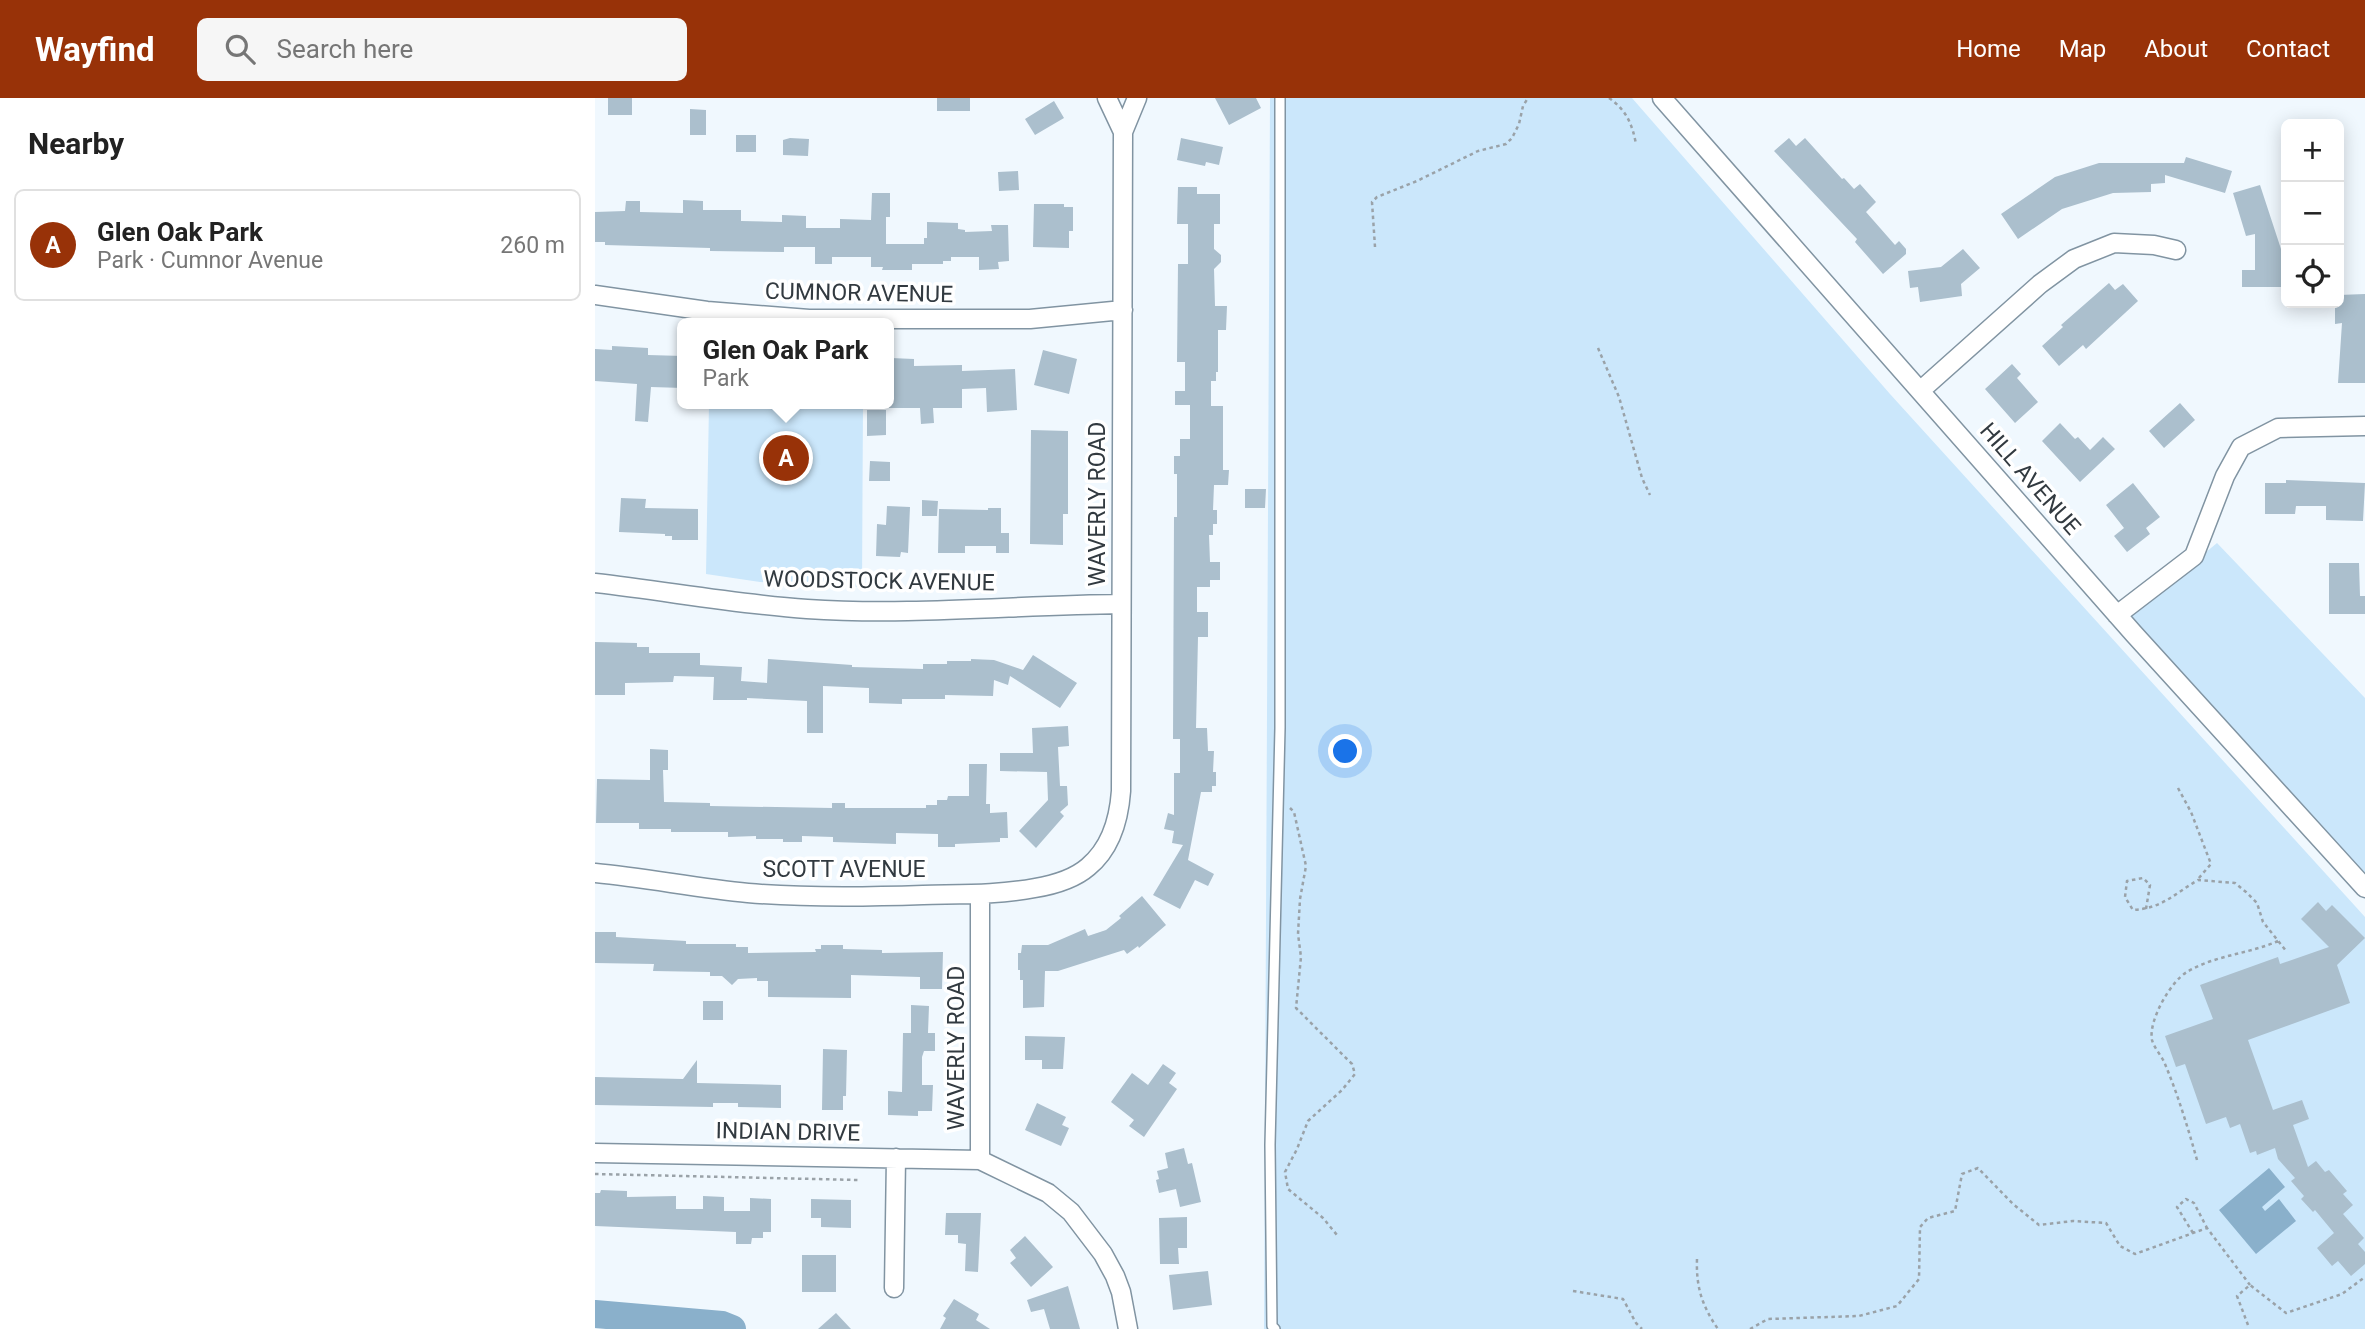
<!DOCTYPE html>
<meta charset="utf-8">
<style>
:root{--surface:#fff;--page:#f6f6f6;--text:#222;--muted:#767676;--line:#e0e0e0;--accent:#983208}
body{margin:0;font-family:Roboto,sans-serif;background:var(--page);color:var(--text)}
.controls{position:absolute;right:21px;top:21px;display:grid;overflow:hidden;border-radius:10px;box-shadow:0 4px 18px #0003}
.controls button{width:63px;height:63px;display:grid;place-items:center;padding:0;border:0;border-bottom:2px solid var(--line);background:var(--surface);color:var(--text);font:35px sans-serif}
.you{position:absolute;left:751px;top:654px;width:24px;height:24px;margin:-18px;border:5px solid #fff;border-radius:50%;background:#1a73e8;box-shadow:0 0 0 10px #1a73e833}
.badge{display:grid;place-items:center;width:46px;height:46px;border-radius:50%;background:var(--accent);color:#fff;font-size:23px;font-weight:700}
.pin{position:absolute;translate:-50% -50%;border:4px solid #fff;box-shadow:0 2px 7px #0006}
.popup{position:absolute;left:82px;top:220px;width:217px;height:91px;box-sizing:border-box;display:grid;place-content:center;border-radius:10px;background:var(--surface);filter:drop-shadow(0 2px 5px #0005);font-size:23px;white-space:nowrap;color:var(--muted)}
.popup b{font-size:26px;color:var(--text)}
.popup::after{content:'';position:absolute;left:50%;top:100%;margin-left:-14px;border:14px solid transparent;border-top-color:var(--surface)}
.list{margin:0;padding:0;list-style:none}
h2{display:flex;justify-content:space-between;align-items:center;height:91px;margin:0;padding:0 28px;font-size:30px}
h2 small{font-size:23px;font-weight:400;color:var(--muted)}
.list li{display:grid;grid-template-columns:46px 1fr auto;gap:21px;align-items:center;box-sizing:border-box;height:112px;margin:0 14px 14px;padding:0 14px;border:2px solid var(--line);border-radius:10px}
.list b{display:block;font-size:26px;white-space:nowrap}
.list p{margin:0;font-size:23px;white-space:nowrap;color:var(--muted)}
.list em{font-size:23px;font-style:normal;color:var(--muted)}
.icon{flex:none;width:38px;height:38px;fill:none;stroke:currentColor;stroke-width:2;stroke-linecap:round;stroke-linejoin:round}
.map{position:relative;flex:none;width:1770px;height:1231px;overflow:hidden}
header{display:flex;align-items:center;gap:42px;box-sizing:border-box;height:98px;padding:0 35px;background:var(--accent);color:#fff}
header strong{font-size:33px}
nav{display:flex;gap:38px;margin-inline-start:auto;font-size:24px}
.search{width:490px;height:63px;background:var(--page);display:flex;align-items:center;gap:18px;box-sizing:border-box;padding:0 24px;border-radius:10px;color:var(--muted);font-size:26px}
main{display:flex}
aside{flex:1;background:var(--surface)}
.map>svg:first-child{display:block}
</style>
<header>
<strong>Wayfind</strong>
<div class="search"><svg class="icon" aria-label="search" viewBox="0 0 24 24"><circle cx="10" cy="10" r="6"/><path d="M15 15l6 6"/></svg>Search here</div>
<nav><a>Home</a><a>Map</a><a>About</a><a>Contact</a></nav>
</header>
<main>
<aside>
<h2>Nearby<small></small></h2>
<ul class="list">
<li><span class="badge">A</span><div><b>Glen Oak Park</b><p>Park · Cumnor Avenue</p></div><em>260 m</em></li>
</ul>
</aside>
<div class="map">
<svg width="1770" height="1231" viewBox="0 0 1770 1231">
<rect width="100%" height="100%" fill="#f0f8fe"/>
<path fill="#cbe7fb" d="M675 0H1037L1295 296 1770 819V1231H669Z
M114 306H268L267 489 165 484 111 476Z
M1622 445 1770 600V779L1534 518Z"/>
<path fill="#8ab0cb" d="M1674 1070 1690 1089 1667 1109 1670 1113 1684 1101 1701 1123 1661 1156 1624 1112Z"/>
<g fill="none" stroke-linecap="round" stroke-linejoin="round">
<path stroke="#8ab0cb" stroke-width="28" d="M0 1216 127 1227 137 1231"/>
</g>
<path fill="#abbfcd" d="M13 0H37V17H13Z
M342 0H375V13H342Z
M620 0H661L666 10 634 27Z
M459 3 469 20 440 37 430 21Z
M95 11 111 12V37H95Z
M141 37H161V54H141Z
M195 40 214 41 213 58 188 57V42Z
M586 40 628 49 624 67 611 64 610 68 582 62Z
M1194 40 1201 48 1210 40 1247 81 1249 80 1259 91 1265 86 1281 104 1271 114 1300 147 1304 143 1311 151V156L1288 176 1260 144 1262 141 1179 53Z
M1591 59 1637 73 1630 95 1570 77V85L1556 86V94L1518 95 1467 111 1423 141 1406 116 1460 79 1504 65H1589Z
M423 73 424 92 404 93 403 74Z
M1665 87 1686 151V189H1647V172H1660V136L1651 138 1638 95Z
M583 89H602V96H625V126H619V151L626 157V164L619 171 620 208H632L631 232H623V274H621V283H616V308H628V372H634L633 387H619L618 412H622V426H618V437H614L615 464H625V482H615V489H602V514H613V539H603L601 630H612L613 653H619L618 674H621V688H617V694H606L593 762 619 776 613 788 600 782 585 811 558 797 588 747 577 745 579 733 569 731 573 715 579 717V675H585V641H578L579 419H582V376H579V358H585V341H595V307H580V293H590V264H582L583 166H593V126H582Z
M277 95H295V119H291V146H329V140H332V124L363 125V131L370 132V134L397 133 396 127H413L414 163 403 164 404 171 384 172V159H356V163H348V166H317V172H287L288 169H276V159H237V166H220V149H189V154L115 153V150L10 147V144H0V114L30 113 31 103H45V114L88 115V102L108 103V112H146V123L187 124V117L211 118V130H245V121L276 122Z
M439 106H469V109H478V133H474V150L438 149Z
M1368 151 1385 170 1366 186 1367 198 1325 204 1323 189 1315 190 1313 173 1346 169Z
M1514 185 1520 192 1528 186 1543 203 1491 251 1488 247 1464 268 1447 248 1468 229 1466 227Z
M1770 196V285H1743L1747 225 1740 226V209H1743L1744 197Z
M17 248 53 250V257L88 258V290L56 289 53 324 40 323 42 286 0 283V251L17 252Z
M448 252 482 261 474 296 439 287Z
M296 260 319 261V268L367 267V273L420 271 422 312 392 314 391 290 367 291V310H338L339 325 326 326 325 310H294Z
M1417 266 1426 276 1422 280 1443 304 1420 325 1390 291Z
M1585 305 1600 322 1569 350 1554 333Z
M272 312H291V337L272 338Z
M1465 325 1480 341 1483 339 1495 352 1508 339 1520 351 1485 384 1447 343Z
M436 332 473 333V416H468V447L435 446Z
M275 363 295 364V383H274Z
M1691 382 1770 385 1768 423 1731 422V408H1701L1700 416H1670V385H1691Z
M1538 385 1565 419 1551 430 1555 436 1532 454 1519 438 1529 430 1511 407Z
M650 391H671L670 410H650Z
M26 400 51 401 50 410 103 411V442H77V438H70V436L24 434Z
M327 402 343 403 342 418H327Z
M292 408 315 409 313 455 306 454 305 459 281 458 282 426 291 427Z
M393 410H406V435H414V455H401V448H370V455H343L344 411 393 412Z
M1734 465H1764L1765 498H1770V516H1734Z
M0 544 42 545V549H54V555H105V567L147 569 146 583 172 585 173 561 257 567V569L328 571V566H352V563H376V561L399 562 428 572 438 557 482 585 465 610 415 578 413 587 399 582 398 598 350 597V601H307V606L274 605V590L228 588V635H212V603L152 600V602H118L119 579 79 578 78 584 30 585V597H0Z
M473 628 474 648 463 649 465 688H472L473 707 465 714 469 718 441 750 424 733 453 702 452 674 405 673V655H438L437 630Z
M55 651 73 652V672H68L69 704 115 705V708L237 710V705H250V710H331V707H342V702H352L353 698H374V666H392L391 706H395V715L412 714 413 740H405V744L360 746V749H343V736L301 735V746L238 744V739L207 738V744H188V741H161V738L133 739V734H76V731H44V725H1L2 681 55 682Z
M547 798 571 827 544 850 543 848 532 856 529 852 463 873H450L449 909 428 910V882H425V872H423V855H426L427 847H453L490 831 493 838 511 832 526 820 524 818Z
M1723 804 1731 813 1737 807 1770 840 1742 867 1755 905 1653 942 1678 1012 1707 1002 1714 1021 1698 1027 1713 1069 1721 1063 1730 1074 1734 1072 1752 1093 1748 1096 1758 1107 1748 1116 1769 1140 1763 1146 1770 1154V1166L1756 1178 1743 1163 1737 1168 1722 1150 1739 1135 1720 1112 1718 1114 1706 1101 1709 1098 1696 1083 1700 1080 1683 1061 1680 1050 1662 1057 1661 1053 1655 1055 1645 1026 1635 1030 1631 1019 1611 1026 1590 966 1581 969 1570 938 1618 921 1605 887 1683 859 1685 866 1734 849 1706 821Z
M0 834H21V839L91 843V846H141V849H153V855L221 854 220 851H226V847H248V851L287 852V855L348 854 347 891H325V879L256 877V900L173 899V883H162V880L143 881 137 887 127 878H115V874L58 873 59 866 0 865Z
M108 903H128V922H108Z
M316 907 334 908 333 935H340V953H329L327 959V987H338L337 1013H323V1018L293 1017V993L307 994 308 935H316Z
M430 938 470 939 468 971H447V962H430Z
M228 951 252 952 251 998H248V1012H227Z
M102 962V985L186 987V1010L143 1009V1005H118V1009L0 1007V979L88 981Z
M568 966 581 975 574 985 582 991 549 1039 534 1028 539 1022 516 1004 537 975 553 987Z
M442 1005 471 1019 467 1027 474 1030 466 1048 430 1032Z
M589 1050 593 1066 597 1065 606 1104 585 1109 581 1091 564 1095 561 1082 564 1081 562 1073 573 1070 570 1055Z
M6 1092 32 1093V1099L81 1098V1111H108V1098L129 1099V1113H155V1100L176 1101V1134H168V1140H157L156 1146H141V1134L0 1128V1095H5Z
M216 1101 256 1102V1130L226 1129V1120H216Z
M351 1115H386L383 1174 370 1173 371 1146 363 1145V1137H350Z
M592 1119V1150H583L584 1166H565L564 1120Z
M430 1138 458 1169 436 1189 415 1165 421 1160 415 1152Z
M207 1157H241V1194H207Z
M613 1173 617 1207 578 1212 574 1177Z
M473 1188 485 1231H455L449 1211 436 1214 432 1202Z
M359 1201 384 1216 381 1222 395 1231H345L351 1220 348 1218Z
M241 1215 256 1231H223Z"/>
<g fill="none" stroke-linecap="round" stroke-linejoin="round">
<defs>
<path id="lane" d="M680 1231 677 1228 675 1047 685 630V0"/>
<path id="street" d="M1067 0 1539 536 1770 790
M528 34 542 0
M0 197 112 213 214 221H435L528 212
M1325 293 1445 186 1479 161 1519 145 1559 147 1581 152
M0 485C71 493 140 506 212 511 316 518 421 507 526 506
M1522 517 1599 458 1630 378 1646 349 1683 330 1770 328
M0 775C51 780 102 790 153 795 211 800 270 799 328 797 365 796 403 797 440 790 458 787 479 781 493 769 516 750 524 721 526 693L528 34 512 0
M385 796V1062
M0 1055 385 1062 453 1095 476 1114 508 1156 520 1178 526 1194 533 1231
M299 1190 301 1060"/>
</defs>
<use href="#lane" stroke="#8194a2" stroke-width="12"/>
<use href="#street" stroke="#8194a2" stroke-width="21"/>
<path stroke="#9aa2a8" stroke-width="2.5" stroke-dasharray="3.5 3.5" stroke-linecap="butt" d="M1014 0C1031 12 1037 25 1041 46
M780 149 777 104 782 99 822 83 883 53 911 46 917 40 924 26 928 8 933 0
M1003 250 1024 299 1047 380 1055 397
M1583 690 1596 714 1616 766 1603 781
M695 710 699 714 711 768 705 801 703 836 706 859 701 910 757 966 760 976 747 992 713 1023 702 1051 690 1074 693 1091 728 1120 742 1137
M1551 811 1555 787 1548 780 1532 783 1530 799 1538 812C1568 810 1579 796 1603 782L1640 785 1651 794 1662 805 1668 824 1692 854
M1602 1062C1593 1030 1583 997 1570 966 1567 958 1559 950 1557 942 1553 923 1576 883 1592 874 1620 857 1654 856 1683 843
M0 1076 263 1082
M1598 1135 1582 1109 1591 1101 1599 1105 1612 1130
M1102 1161C1101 1189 1107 1208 1123 1231
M978 1193 1028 1201 1041 1225 1047 1231
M1653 1227 1642 1198 1655 1187 1691 1215 1747 1196 1770 1179
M1155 1231 1173 1221 1264 1218 1302 1208 1324 1181 1325 1129 1333 1120 1360 1113 1367 1076 1383 1070 1418 1106 1444 1127 1478 1123 1511 1125 1525 1148 1540 1156 1612 1130 1655 1187"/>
<use href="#lane" stroke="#fff" stroke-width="9"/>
<use href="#street" stroke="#fff" stroke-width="18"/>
</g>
<g text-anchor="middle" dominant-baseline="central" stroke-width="7" stroke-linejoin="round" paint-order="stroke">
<g font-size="23" fill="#323a40" stroke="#fff">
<text transform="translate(264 195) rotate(1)">CUMNOR AVENUE</text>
<text transform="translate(1435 381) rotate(49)">HILL AVENUE</text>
<text transform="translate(502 406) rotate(-90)">WAVERLY ROAD</text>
<text transform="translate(284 483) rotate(1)">WOODSTOCK AVENUE</text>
<text x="249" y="771">SCOTT AVENUE</text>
<text transform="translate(361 950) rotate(-90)">WAVERLY ROAD</text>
<text transform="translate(193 1034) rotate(1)">INDIAN DRIVE</text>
</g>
</g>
</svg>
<div class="controls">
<button>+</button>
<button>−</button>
<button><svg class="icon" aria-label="locate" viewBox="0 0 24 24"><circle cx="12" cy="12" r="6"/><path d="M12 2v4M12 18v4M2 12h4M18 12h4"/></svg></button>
</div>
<div class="you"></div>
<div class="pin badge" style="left:191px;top:360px">A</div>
<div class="popup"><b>Glen Oak Park</b>Park</div>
</div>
</main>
